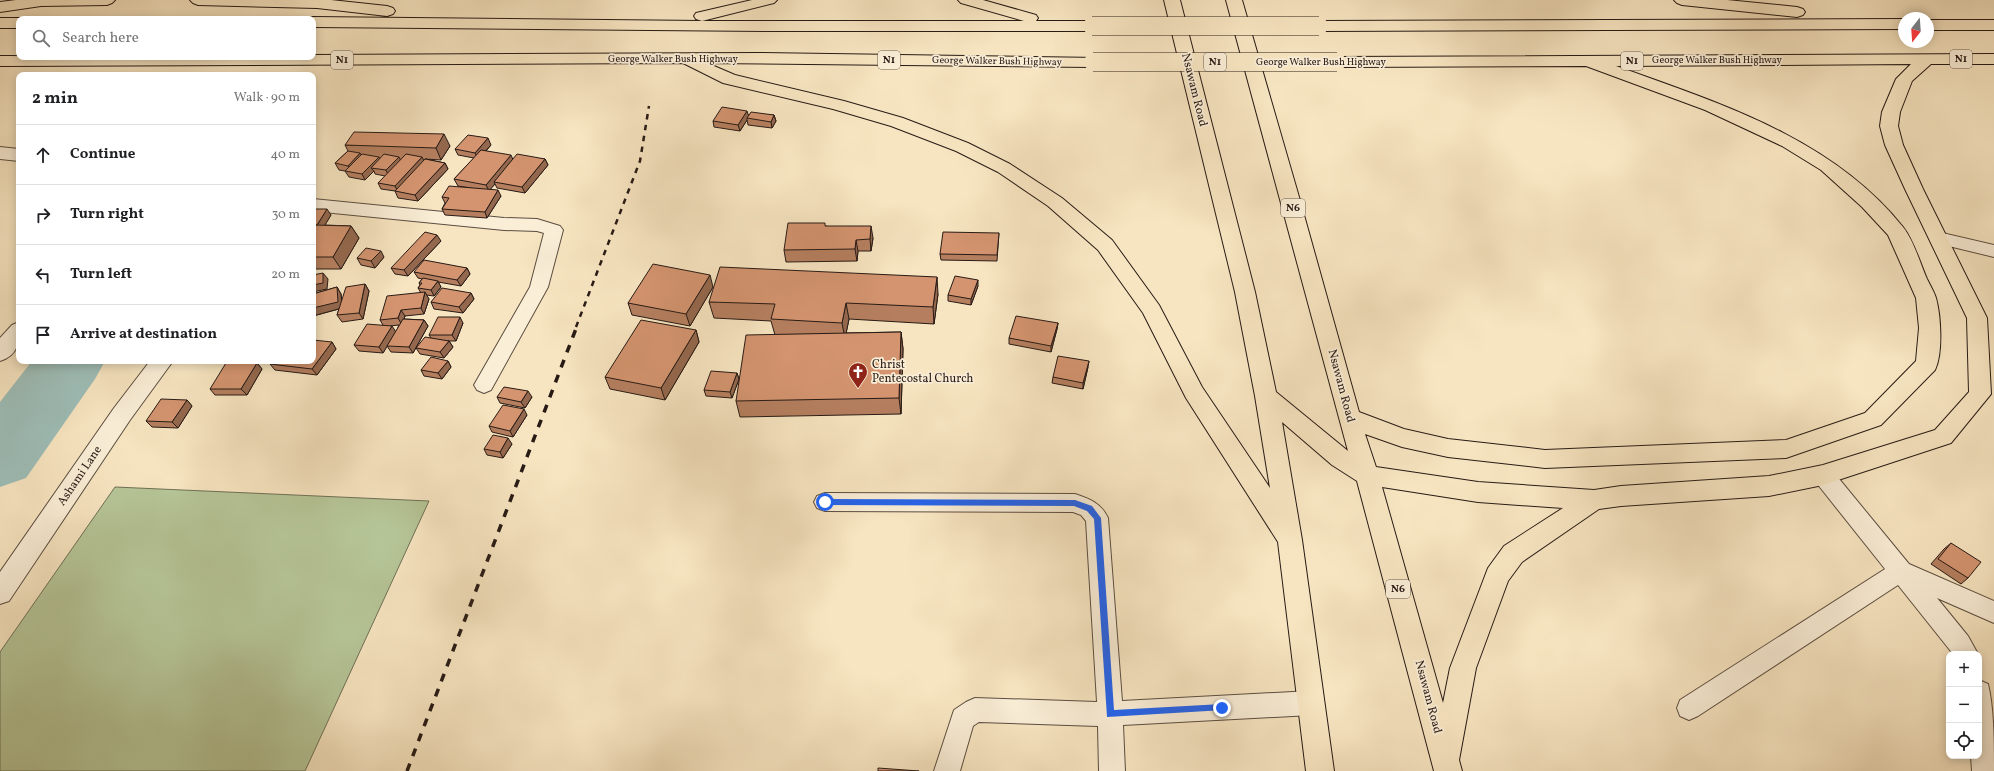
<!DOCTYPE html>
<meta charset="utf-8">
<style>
:root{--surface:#fff;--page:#f2f2f2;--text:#202124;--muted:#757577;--line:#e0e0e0}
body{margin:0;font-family:Vollkorn,serif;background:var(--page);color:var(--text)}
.controls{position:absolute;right:12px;bottom:12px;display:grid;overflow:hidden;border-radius:8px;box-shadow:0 2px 10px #0003}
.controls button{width:36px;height:36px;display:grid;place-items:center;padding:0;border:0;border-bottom:1px solid var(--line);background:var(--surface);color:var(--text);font:20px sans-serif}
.compass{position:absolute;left:1898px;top:12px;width:36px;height:36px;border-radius:50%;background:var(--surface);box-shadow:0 2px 10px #0003;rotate:197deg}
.stop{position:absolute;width:12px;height:12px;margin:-9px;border:3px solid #2563eb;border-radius:50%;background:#fff}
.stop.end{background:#2563eb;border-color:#fff;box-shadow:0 1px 4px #0008}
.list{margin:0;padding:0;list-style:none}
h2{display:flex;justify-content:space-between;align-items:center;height:52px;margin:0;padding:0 16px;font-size:17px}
h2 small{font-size:13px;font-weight:400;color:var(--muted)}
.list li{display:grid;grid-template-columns:26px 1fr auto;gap:12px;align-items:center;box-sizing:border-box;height:60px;padding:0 16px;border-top:1px solid var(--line)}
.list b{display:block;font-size:15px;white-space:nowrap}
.list em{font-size:13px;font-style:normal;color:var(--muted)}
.icon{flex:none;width:22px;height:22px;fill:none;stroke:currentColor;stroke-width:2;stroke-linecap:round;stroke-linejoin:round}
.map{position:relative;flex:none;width:1994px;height:771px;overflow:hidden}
.search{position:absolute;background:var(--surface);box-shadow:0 2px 10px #0003;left:16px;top:16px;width:300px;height:44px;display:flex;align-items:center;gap:10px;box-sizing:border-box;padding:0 14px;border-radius:8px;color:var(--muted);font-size:15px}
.panel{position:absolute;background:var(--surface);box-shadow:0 2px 10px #0003;left:16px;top:72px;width:300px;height:292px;border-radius:8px}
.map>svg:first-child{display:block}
</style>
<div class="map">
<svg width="1994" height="771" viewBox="0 0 1994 771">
<rect width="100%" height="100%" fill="#f7e5c1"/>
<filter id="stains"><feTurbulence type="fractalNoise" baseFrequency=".005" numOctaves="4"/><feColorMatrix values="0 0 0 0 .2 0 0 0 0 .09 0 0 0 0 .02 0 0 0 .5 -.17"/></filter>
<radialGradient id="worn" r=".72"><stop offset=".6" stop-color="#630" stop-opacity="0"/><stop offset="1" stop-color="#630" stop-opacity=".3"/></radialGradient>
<path fill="#b6c698" stroke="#6e7056" d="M115 487 429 501 305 771H0V652Z"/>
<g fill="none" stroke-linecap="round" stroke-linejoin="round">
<path fill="#9ebeb8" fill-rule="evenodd" d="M32 361H105L95 379 26 478 0 487V402Z"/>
<defs>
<path id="lane" d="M313 199 504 218 537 219 560 226 563 230 548 287 491 390 484 393 477 390 474 385 530 287 544 233 537 231 504 230 313 211Z
M1938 232 1994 245V257L1932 242 1929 238 1932 234Z
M1823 466 1831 469 1909 564 1994 601V623L1937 598 1968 636 1978 654H1953L1898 585 1698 716 1689 720 1680 716 1677 708 1680 700 1885 569 1815 481 1812 475 1815 469Z
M825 493 1075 494C1090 499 1101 503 1108 518L1122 701 1311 691 1320 695 1323 703 1320 711 1311 715 1123 725 1125 771H1099L1098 726 979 722 973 726 960 771H934L954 710 966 702 975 698 1097 702 1086 521 1081 515 1073 512 825 511 817 508 814 502 817 496Z
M1979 680 1988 684C1994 708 1994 745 1994 771H1972L1971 756H1979Z"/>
<path id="street" d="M0 147 19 149V161L0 159Z
M19 322C19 340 20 355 0 361V338L12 325Z
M150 361H173L130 420 9 601 0 604V572L114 408Z"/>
<path id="highway" d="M16 0H115L112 3 107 5 41 6 0 12V2Z
M190 0H331L387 6 393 8 395 11 393 14 387 16 317 8 198 5 193 3Z
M752 0H777L774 3 702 21H1024L961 3 958 0H983L1036 15 1038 18 1036 21H1092L1098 23 1100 26 1098 29 1092 31H766L313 27V19H307L313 17 702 21 696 19 694 16 696 13Z
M1164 0H1180L1255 292 1276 392 1348 451 1226 0H1242L1299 197 1359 412 1404 429 1448 439 1545 450 1786 440 1865 413 1916 361 1919 328 1916 298 1888 235 1862 207 1821 170 1782 146 1705 110 1586 66 1337 67 1331 66 1329 62 1331 58 1337 57 1994 54V64H1931L1912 81 1900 112 1898 126 1903 145 1923 189 1987 318 1991 394 1951 443 1823 485 1769 496 1621 506 1599 509 1522 562 1508 581 1476 668 1459 760 1462 771H1434L1357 481 1332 465 1282 422 1302 540 1334 771H1306L1278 542 1186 398 1143 313 1098 250 1048 206 998 172 956 151 891 126 833 109 723 83 683 63 0 66V56L313 57V55L757 53 1099 58 1101 62 1099 66 1093 67 707 63 735 75 844 101 903 118 968 143 1010 164 1062 198 1112 240 1159 305 1202 387 1270 488 1255 396 1235 292ZM1911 64 1896 79 1882 112 1880 126 1885 145 1905 189 1967 318 1969 392 1935 430 1823 465 1769 476 1621 486 1594 490 1478 482 1376 467 1365 434 1402 447 1448 457 1545 468 1786 458 1881 425 1935 370C1943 354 1941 316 1936 298 1934 292 1930 285 1927 279 1920 263 1914 241 1903 227 1832 138 1719 103 1616 66ZM1382 487 1478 502 1563 508 1504 546 1488 568 1450 668 1443 703Z
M1674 0H1727L1797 7 1803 9 1805 12 1803 15 1797 17 1682 5 1677 3Z
M0 18H19L22 19H19V28H0Z
M1904 19V29L1319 31 1313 29 1311 26 1313 23 1319 21Z
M1928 20H1994V30H1928Z"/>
</defs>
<use href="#lane" stroke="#5b4d40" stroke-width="2"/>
<use href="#street" stroke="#5b4d40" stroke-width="2"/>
<use href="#highway" stroke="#271a15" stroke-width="2"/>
<use href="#lane" fill="#faeed7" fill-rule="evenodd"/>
<use href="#street" fill="#faeed7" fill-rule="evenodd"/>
<use href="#highway" fill="#f7e5c1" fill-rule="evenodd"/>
<path stroke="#271a15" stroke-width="2.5" stroke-dasharray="5.5 5.5" stroke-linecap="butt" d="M576 327 640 161 649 106"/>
<path stroke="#271a15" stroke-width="3.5" stroke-dasharray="8 8" stroke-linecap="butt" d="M407 771 577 326"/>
<defs>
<path id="highway-bridge" d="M1092 26H1319
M1093 62H1337"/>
</defs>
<use href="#highway-bridge" stroke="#271a15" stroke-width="19" stroke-linecap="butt"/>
<use href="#highway-bridge" stroke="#f7e5c1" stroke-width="18"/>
</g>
<path fill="#b57f5f" stroke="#271a15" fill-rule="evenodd" d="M748 115H774L776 121 772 128 748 125 747 120 740 131 714 127 713 121Z
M345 145 450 146 441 160 425 159 445 163 448 169 418 201 398 198 395 191 381 189 378 183 385 176 375 174 374 171 365 180 349 177 345 171 339 170 335 163 348 151Z
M491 145 486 151 513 159H545L548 165 525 193 497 188 495 184 490 189 501 196 487 218 445 215 442 209 445 203 442 197 471 188 458 186 454 179 474 158 458 155 455 149Z
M313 209 331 215 325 225 351 226 359 238 341 269H313Z
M826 226 873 238 871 251H858L857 261 786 262 784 250Z
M999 233 997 261 941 260 940 254Z
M441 241 408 276 395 274 391 268Z
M384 257 375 268 361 265 357 258Z
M467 268 470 274 461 286 438 282 441 287 434 296 426 295 429 299 424 314 405 316 404 319 424 320 428 326 413 353 391 352 387 346 383 353 359 351 354 345 383 325 380 320 421 293 418 288 420 285 419 283 422 279 418 278 414 272ZM399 325 396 332 390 326Z
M365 284 369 291 363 319 342 322 337 315 339 309 313 316V294L337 287 341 294 342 301Z
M978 286 971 305 948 301V295Z
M713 287 690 326 632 315 628 303Z
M471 293 474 299 463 313 434 309 431 302Z
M938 294 934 324 849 319 846 333 901 332 903 349 901 414 740 417 736 401 775 335 771 321 714 318 709 302Z
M463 323 456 341H446H449L453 347 444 358 420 354 416 348 431 338 429 335Z
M1058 323 1057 329 1051 352 1009 344V338Z
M696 330 699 342 665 400 610 389 605 377Z
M332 342 336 349 317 375 275 370 270 364Z
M448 361 451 367 442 379 424 376 421 370Z
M257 363 262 369 247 395H215L210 389Z
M1088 367 1083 389 1052 383 1053 377Z
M737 373 739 379 732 398 706 396 704 390Z
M497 397H532L525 408 500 403Z
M187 400 192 406 178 428 152 427 146 421Z
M527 415 513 437 492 432 489 426Z
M512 444 503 458 487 455 484 449Z
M1951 543 1968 578 1961 584 1931 564 1944 549Z"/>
<path fill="#94684e" stroke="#271a15" d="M747 111 749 117 747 118V120L740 131 738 125Z
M774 115 776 121 772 128 771 122Z
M444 134 450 146 441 160 436 148Z
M488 138 491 145 478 159 475 153Z
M360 153 364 159 351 172 348 166Z
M511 155 514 162 494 182 495 184 489 191 486 185Z
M379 157 382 163 371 168 374 171 365 180 362 174Z
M399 157 402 163 389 177 386 170Z
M422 157 425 163 398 192 395 186Z
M545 159 548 165 525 193 522 187Z
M445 163 448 169 418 201 415 195Z
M498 190 501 196 487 218 485 212Z
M327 209 331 215 320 233 316 227Z
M351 226 359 238 341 269 333 257Z
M871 226 873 238 871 251 870 239Z
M437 235 441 241 408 276 404 270Z
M856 240 858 251 857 261 855 249Z
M381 251 384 257 375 268 371 261Z
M467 268 470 274 461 286 457 280Z
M323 273 328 279 327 289 313 292V285Z
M710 275 713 287 690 326 686 314Z
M937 277 938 294 934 324 933 307Z
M978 280V286L971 305V299Z
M438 281 441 287 434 296 431 290Z
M365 284 369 291 363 319 359 313Z
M337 287 341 294 342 308 313 316V308Z
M425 292 429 299 424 314 421 308Z
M471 293 474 299 463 313 459 307Z
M846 303 849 319 845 339 842 323Z
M401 310 405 316 402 325 398 318Z
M460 317 463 323 456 341 452 335Z
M424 320 428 326 413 353 409 347Z
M1058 323 1057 329 1051 352V346Z
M392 326 396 332 383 353 379 347Z
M696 330 699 342 665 400 661 388Z
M901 332 903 349 901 414 899 398Z
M449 341 453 347 444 358 440 352Z
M332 342 336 349 317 375 312 369Z
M448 361 451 367 442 379 438 373Z
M1089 361 1088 367 1083 389V383Z
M257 363 262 369 247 395 241 389Z
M737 373 739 379 732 398 730 392Z
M528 391 532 397 525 408 521 402Z
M187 400 192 406 178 428 172 422Z
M524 409 527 415 513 437 510 431Z
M508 438 512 444 503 458 500 452Z"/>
<path fill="#d3946f" stroke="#271a15" d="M722 107 747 111 738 125 713 121Z
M751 112 774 115 771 122 747 118Z
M354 132 444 134 436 148 345 145Z
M468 135 488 138 475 153 455 149Z
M481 150 511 155 486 185 454 179Z
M348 151 360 153 348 166 335 163Z
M362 154 379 157 362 174 345 171Z
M384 154 399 157 386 170 371 168Z
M406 154 422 157 395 186 378 183Z
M517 154 545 159 522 187 494 182Z
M425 159 445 163 415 195 395 191Z
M449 186 498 190 485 212 442 209 449 198 442 197Z
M313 209H327L317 225H313Z
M788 223H825V226H871L870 239 856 240 855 249 784 250Z
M313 225 351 226 333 257H313Z
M425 232 437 235 404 270 391 268Z
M943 232 999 233 997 255 940 254Z
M366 248 381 251 371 261 357 258Z
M424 260 467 268 457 280 414 272Z
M653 264 710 275 686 314 628 303Z
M720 267 937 277 933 307 846 303 842 323 771 319 775 304 709 302Z
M323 273V283L313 285V275Z
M955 276 978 280 971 299 948 295Z
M423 278 438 281 431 290 418 288 422 283H419Z
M365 284 359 313 337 315 346 287Z
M337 287 338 302 313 308V294Z
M442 288 471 293 459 307 431 302Z
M425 292 421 308 401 310 398 318 380 320 387 296Z
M1016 316 1058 323 1051 346 1009 338Z
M438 317H460L452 335H429Z
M403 319 424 320 409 347 387 346Z
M641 320 696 330 661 388 605 377Z
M367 324 392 326 379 347 354 345Z
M901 332 899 398 736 401 746 335Z
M425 337 449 341 440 352 416 348Z
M313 340 332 342 312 369 270 364 272 361H313Z
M1058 356 1089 361 1083 383 1053 377Z
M431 357 448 361 438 373 421 370Z
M226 363H257L241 389H210Z
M711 371 737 373 730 392 704 390Z
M504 387 528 391 521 402 497 397Z
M161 399 187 400 172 422 146 421Z
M503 405 524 409 510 431 489 426Z
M493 435 508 438 500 452 484 449Z
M1951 543 1981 562 1968 578 1938 559Z
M878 768 919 771H878Z"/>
<path fill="#2563eb" d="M825 499 1075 500 1092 506 1101 518 1114 710 1222 704 1226 708 1224 710 1107 717 1094 519 1087 511 1074 506 825 505 822 502Z"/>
<defs>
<symbol id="church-pin" viewBox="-11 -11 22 30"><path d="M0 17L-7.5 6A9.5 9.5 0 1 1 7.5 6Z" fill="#8f2418" stroke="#faeed7"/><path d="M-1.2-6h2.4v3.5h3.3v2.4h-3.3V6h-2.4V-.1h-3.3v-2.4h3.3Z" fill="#fff"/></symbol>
</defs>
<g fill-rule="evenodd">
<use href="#church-pin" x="847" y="361" width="22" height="30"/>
</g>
<g text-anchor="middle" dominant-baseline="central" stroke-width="3.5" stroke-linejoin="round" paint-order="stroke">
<g font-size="10" fill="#271a15" stroke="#faeed7">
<text x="673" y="59">George Walker Bush Highway</text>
<text x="1717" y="60">George Walker Bush Highway</text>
<text transform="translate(997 61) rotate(1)">George Walker Bush Highway</text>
<text x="1321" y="62">George Walker Bush Highway</text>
</g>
<g fill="#faeed7" stroke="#665a4f" stroke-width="1">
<rect x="1950" y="50" width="22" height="18" rx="3"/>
<rect x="331" y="51" width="22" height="18" rx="3"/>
<rect x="878" y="51" width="22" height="18" rx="3"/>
<rect x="1621" y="52" width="22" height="18" rx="3"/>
<rect x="1204" y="53" width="22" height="18" rx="3"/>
<rect x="1281" y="199" width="24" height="18" rx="3"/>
<rect x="1386" y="580" width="24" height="18" rx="3"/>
</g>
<g font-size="11" font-weight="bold" fill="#271a15">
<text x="1961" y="59">N1</text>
<text x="342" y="60">N1</text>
<text x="889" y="60">N1</text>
<text x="1632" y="61">N1</text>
<text x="1215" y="62">N1</text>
<text x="1293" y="208">N6</text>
<text x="1398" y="589">N6</text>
</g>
<g font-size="12" fill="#271a15" stroke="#faeed7">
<text transform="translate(1194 90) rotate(76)">Nsawam Road</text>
<text transform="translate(1341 386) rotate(75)">Nsawam Road</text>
<text transform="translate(80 476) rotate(-56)">Ashami Lane</text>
<text transform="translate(1428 697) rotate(75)">Nsawam Road</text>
</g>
<g font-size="12" fill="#271a15" stroke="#faeed7" text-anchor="start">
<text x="872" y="365">Christ<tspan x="872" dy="14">Pentecostal Church</tspan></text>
</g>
</g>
<rect width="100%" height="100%" filter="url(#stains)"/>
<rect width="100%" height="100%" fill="url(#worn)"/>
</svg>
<div class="controls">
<button>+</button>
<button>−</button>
<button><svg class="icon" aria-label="locate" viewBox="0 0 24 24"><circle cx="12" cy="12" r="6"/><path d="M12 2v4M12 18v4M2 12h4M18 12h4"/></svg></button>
</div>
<svg class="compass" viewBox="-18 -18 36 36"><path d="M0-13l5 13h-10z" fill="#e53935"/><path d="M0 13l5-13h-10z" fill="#757577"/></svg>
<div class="stop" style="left:825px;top:502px"></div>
<div class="stop end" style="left:1222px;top:708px"></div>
<div class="search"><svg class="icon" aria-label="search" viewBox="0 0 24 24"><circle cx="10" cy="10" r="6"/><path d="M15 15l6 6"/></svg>Search here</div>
<section class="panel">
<h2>2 min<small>Walk · 90 m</small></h2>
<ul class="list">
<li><svg class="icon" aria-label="ahead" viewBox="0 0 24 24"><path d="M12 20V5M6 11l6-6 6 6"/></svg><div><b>Continue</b></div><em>40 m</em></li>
<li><svg class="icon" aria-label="right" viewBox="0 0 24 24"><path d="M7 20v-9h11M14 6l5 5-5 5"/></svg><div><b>Turn right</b></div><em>30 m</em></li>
<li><svg class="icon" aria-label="left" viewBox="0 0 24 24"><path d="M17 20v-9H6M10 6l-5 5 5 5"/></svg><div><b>Turn left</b></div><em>20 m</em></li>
<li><svg class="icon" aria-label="arrive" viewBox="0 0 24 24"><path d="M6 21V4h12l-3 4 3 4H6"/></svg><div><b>Arrive at destination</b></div></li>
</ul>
</section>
</div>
